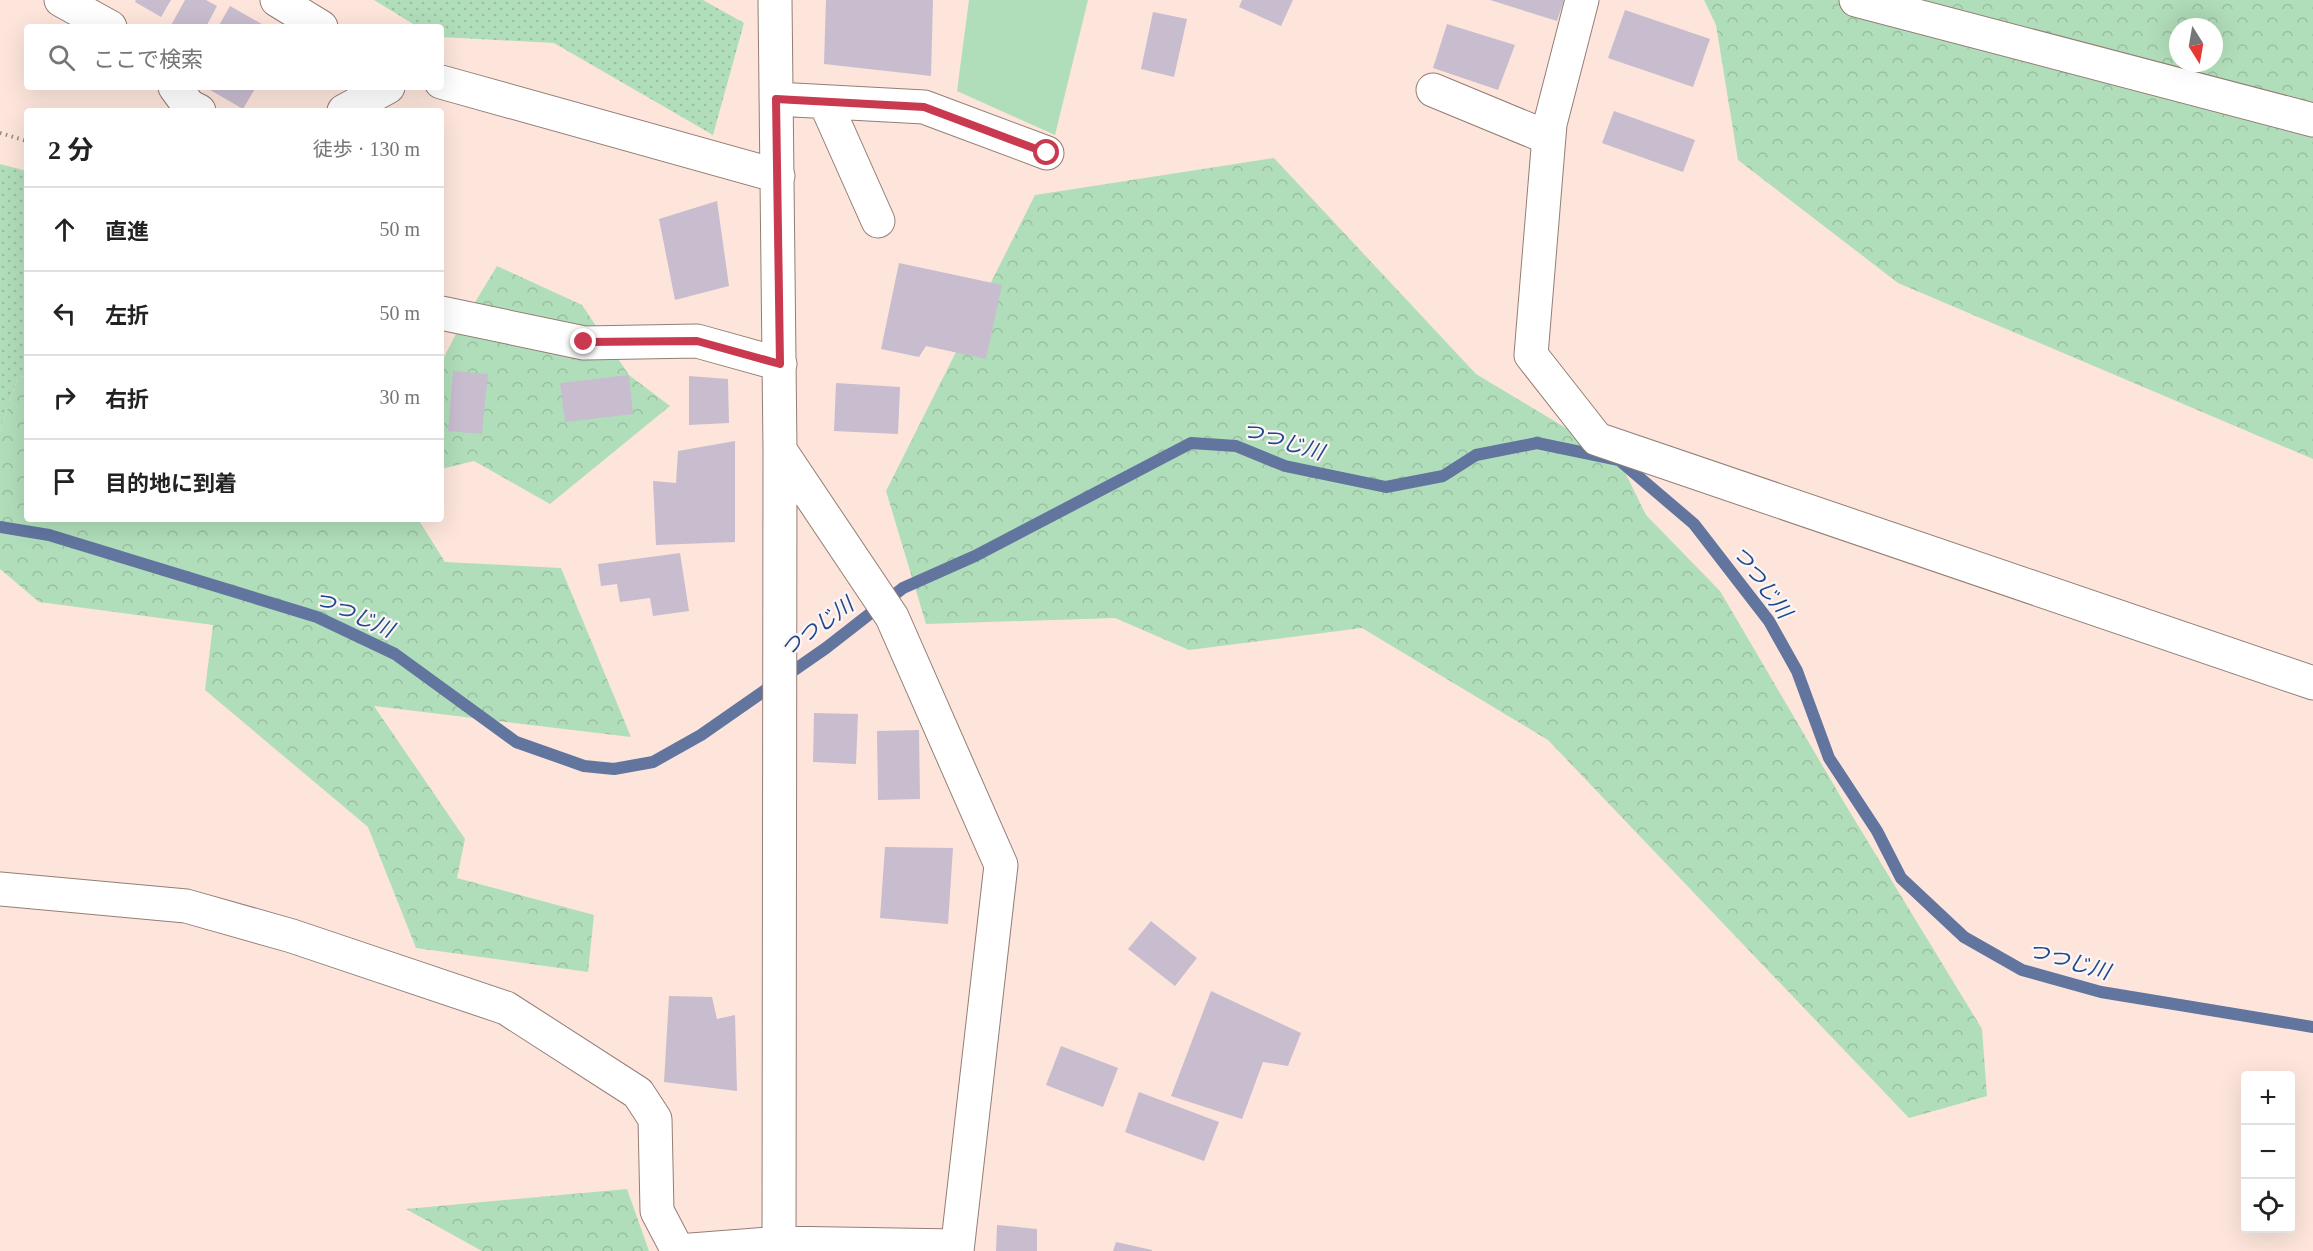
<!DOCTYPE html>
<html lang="ja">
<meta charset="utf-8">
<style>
:root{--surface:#fff;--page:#f2f2f2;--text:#222;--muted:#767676;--line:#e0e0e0}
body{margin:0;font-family:"Times New Roman","Noto Sans JP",serif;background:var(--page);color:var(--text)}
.controls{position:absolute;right:18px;bottom:18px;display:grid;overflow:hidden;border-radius:6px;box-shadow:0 6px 24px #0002}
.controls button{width:54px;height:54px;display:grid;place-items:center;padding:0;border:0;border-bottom:2px solid var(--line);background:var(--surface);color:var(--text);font:30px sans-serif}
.compass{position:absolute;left:2169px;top:18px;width:54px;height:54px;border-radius:50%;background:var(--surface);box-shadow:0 6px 24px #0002;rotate:169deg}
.stop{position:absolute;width:18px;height:18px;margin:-14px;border:4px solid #c9394f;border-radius:50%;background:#fff}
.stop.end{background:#c9394f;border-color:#fff;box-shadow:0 2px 6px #0008}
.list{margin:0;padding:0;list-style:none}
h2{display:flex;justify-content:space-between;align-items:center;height:78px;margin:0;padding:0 24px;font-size:26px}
h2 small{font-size:20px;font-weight:400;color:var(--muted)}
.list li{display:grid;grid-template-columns:39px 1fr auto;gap:18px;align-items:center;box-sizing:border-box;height:84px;padding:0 24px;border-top:2px solid var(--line)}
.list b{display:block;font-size:22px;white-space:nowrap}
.list em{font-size:20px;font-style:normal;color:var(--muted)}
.icon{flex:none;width:33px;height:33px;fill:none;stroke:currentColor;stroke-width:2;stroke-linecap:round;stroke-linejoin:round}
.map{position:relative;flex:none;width:2313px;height:1251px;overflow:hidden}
.search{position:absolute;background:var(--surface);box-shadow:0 6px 24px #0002;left:24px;top:24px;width:420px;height:66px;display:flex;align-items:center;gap:15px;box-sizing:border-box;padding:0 21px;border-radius:6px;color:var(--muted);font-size:22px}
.panel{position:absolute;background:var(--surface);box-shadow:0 6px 24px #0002;left:24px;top:108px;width:420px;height:414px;border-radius:6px}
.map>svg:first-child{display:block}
</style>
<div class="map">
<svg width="2313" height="1251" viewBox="0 0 2313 1251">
<defs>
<pattern id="grass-dots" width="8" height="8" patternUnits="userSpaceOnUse" patternTransform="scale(1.5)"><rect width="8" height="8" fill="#b1deba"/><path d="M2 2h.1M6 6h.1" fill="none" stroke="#99bfa0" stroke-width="1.8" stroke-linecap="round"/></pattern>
<pattern id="forest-crowns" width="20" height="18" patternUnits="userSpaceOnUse" patternTransform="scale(1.5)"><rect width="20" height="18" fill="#b1deba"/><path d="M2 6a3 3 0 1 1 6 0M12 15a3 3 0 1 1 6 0" fill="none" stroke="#99bfa0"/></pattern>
</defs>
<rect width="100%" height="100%" fill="#fde5db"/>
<path fill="url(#grass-dots)" d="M374 0H703L744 23 713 135 554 43 441 37V27H418Z
M0 164 27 171V376L18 377 0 431Z"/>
<path fill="url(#forest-crowns)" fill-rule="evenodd" d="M1704 0H2313V459L1898 283 1738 160 1716 25ZM2178 27H2214V63H2178Z
M1274 158 1476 374 1619 460 1646 515 1720 591 1845 804 1982 1029 1987 1096 1909 1118 1548 740 1362 628 1189 650 1115 618 926 624 886 491 1035 195Z
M497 266 582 305 629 375 670 406 550 504 474 461 441 469V363L457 332Z
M27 376V519H418L445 562 561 568 631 737 374 706 465 839 457 878 594 915 588 972 416 948 368 827 205 690 213 625 39 602 0 569V431L18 377Z
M627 1189 649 1251H482L406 1209Z"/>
<path fill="#b1deba" d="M969 0H1088L1055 135 957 91Z"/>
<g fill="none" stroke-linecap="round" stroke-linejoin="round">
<path stroke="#61759f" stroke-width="12" d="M0 527 49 535 317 617 395 654 516 742 584 766 614 769 653 762 701 735 826 648 903 588 975 556 1191 443 1236 446 1285 466 1386 487 1443 476 1476 455 1537 443 1619 460 1694 524 1769 621 1797 671 1829 758 1877 831 1901 878 1964 937 2022 970 2101 992 2313 1027"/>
</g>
<path fill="#c8bccf" d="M136 0H171L161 17 135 2Z
M185 0H206L217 6 206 27H170Z
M826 0H933L931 76 824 64Z
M1242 0H1293L1281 26 1239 7Z
M1490 0H1564L1557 21Z
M230 6 267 27H218Z
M1625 10 1710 39 1693 87 1608 58Z
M1153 12 1187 19 1174 77 1141 69Z
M1447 24 1515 45 1498 90 1433 68Z
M205 87H256L243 109Z
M1614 111 1695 140 1683 172 1602 143Z
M717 201 729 286 675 300 659 219Z
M899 263 1002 285 986 359 926 346 919 357 881 349Z
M453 371 488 374 482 434 448 431Z
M629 375 633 414 565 422 560 383Z
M689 376 728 379 729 423 689 425Z
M836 383 900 387 898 434 834 431Z
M735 441V542L656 545 653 481 676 483 678 451Z
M680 553 689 611 653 616 650 598 620 602 617 584 601 586 598 564Z
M814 713 858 714 856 764 813 762Z
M919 730 920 799 878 800 877 731Z
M885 847 953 848 948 924 880 918Z
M1151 921 1197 958 1175 986 1128 949Z
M1211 991 1301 1033 1288 1066 1263 1062 1242 1119 1171 1096Z
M669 996 712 997 717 1019 735 1015 737 1091 664 1082Z
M1061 1046 1118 1068 1103 1107 1046 1085Z
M1139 1092 1219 1122 1204 1161 1125 1132Z
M997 1225 1037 1229V1251H996Z
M1116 1242 1152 1250V1251H1113Z"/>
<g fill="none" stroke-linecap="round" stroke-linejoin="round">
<defs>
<path id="minor" d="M61 0 110 27
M277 0 321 27
M775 0 780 450 779 1251
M1582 0 1550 124 1531 355 1597 439 2313 683
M1856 0 2313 120
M441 82 778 176
M175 87 189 106 199 111
M1433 90 1549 138
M776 99 924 107 1047 153
M825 102 878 221
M344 111 388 87
M441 313 584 343 697 341 780 364
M780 450 892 617 1001 865 957 1251
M0 889 186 906 292 936 506 1008 638 1093 655 1119 657 1211 678 1251
M678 1251 779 1243 956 1246"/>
</defs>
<use href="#minor" stroke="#937e75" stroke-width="35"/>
<path stroke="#998881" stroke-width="4" stroke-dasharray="1.5 4.5" stroke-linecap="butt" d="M0 133 27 141"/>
<use href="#minor" stroke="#fff" stroke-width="33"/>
</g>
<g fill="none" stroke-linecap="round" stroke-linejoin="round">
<path stroke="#c9394f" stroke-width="8" d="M584 342 697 341 780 364 776 99 924 107 1047 153"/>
</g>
<g text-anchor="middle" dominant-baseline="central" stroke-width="4.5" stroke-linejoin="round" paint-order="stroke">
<g font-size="21" font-style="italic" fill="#21478f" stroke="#fbf6f5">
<text transform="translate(1283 441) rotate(17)">つつじ川</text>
<text transform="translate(1762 582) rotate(54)">つつじ川</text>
<text transform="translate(354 614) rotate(24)">つつじ川</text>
<text transform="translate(817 627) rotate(-36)">つつじ川</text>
<text transform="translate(2069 961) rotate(16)">つつじ川</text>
</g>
</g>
</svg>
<div class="controls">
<button>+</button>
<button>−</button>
<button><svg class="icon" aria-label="locate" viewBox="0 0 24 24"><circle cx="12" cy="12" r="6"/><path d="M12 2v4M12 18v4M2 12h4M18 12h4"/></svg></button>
</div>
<svg class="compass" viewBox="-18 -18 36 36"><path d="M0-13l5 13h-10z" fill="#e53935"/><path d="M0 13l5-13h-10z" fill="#767676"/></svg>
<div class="stop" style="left:1047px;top:153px"></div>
<div class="stop end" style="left:584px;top:342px"></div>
<div class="search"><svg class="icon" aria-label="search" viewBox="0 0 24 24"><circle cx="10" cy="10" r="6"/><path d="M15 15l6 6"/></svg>ここで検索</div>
<section class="panel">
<h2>2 分<small>徒歩 · 130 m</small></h2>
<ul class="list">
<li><svg class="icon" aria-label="ahead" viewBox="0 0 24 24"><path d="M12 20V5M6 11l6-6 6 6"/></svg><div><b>直進</b></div><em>50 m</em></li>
<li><svg class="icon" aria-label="left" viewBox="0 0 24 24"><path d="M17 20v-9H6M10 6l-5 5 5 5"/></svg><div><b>左折</b></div><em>50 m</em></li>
<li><svg class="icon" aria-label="right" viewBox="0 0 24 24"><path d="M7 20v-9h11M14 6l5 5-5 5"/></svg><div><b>右折</b></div><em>30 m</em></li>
<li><svg class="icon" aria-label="arrive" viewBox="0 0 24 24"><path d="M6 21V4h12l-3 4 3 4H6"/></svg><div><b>目的地に到着</b></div></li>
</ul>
</section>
</div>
